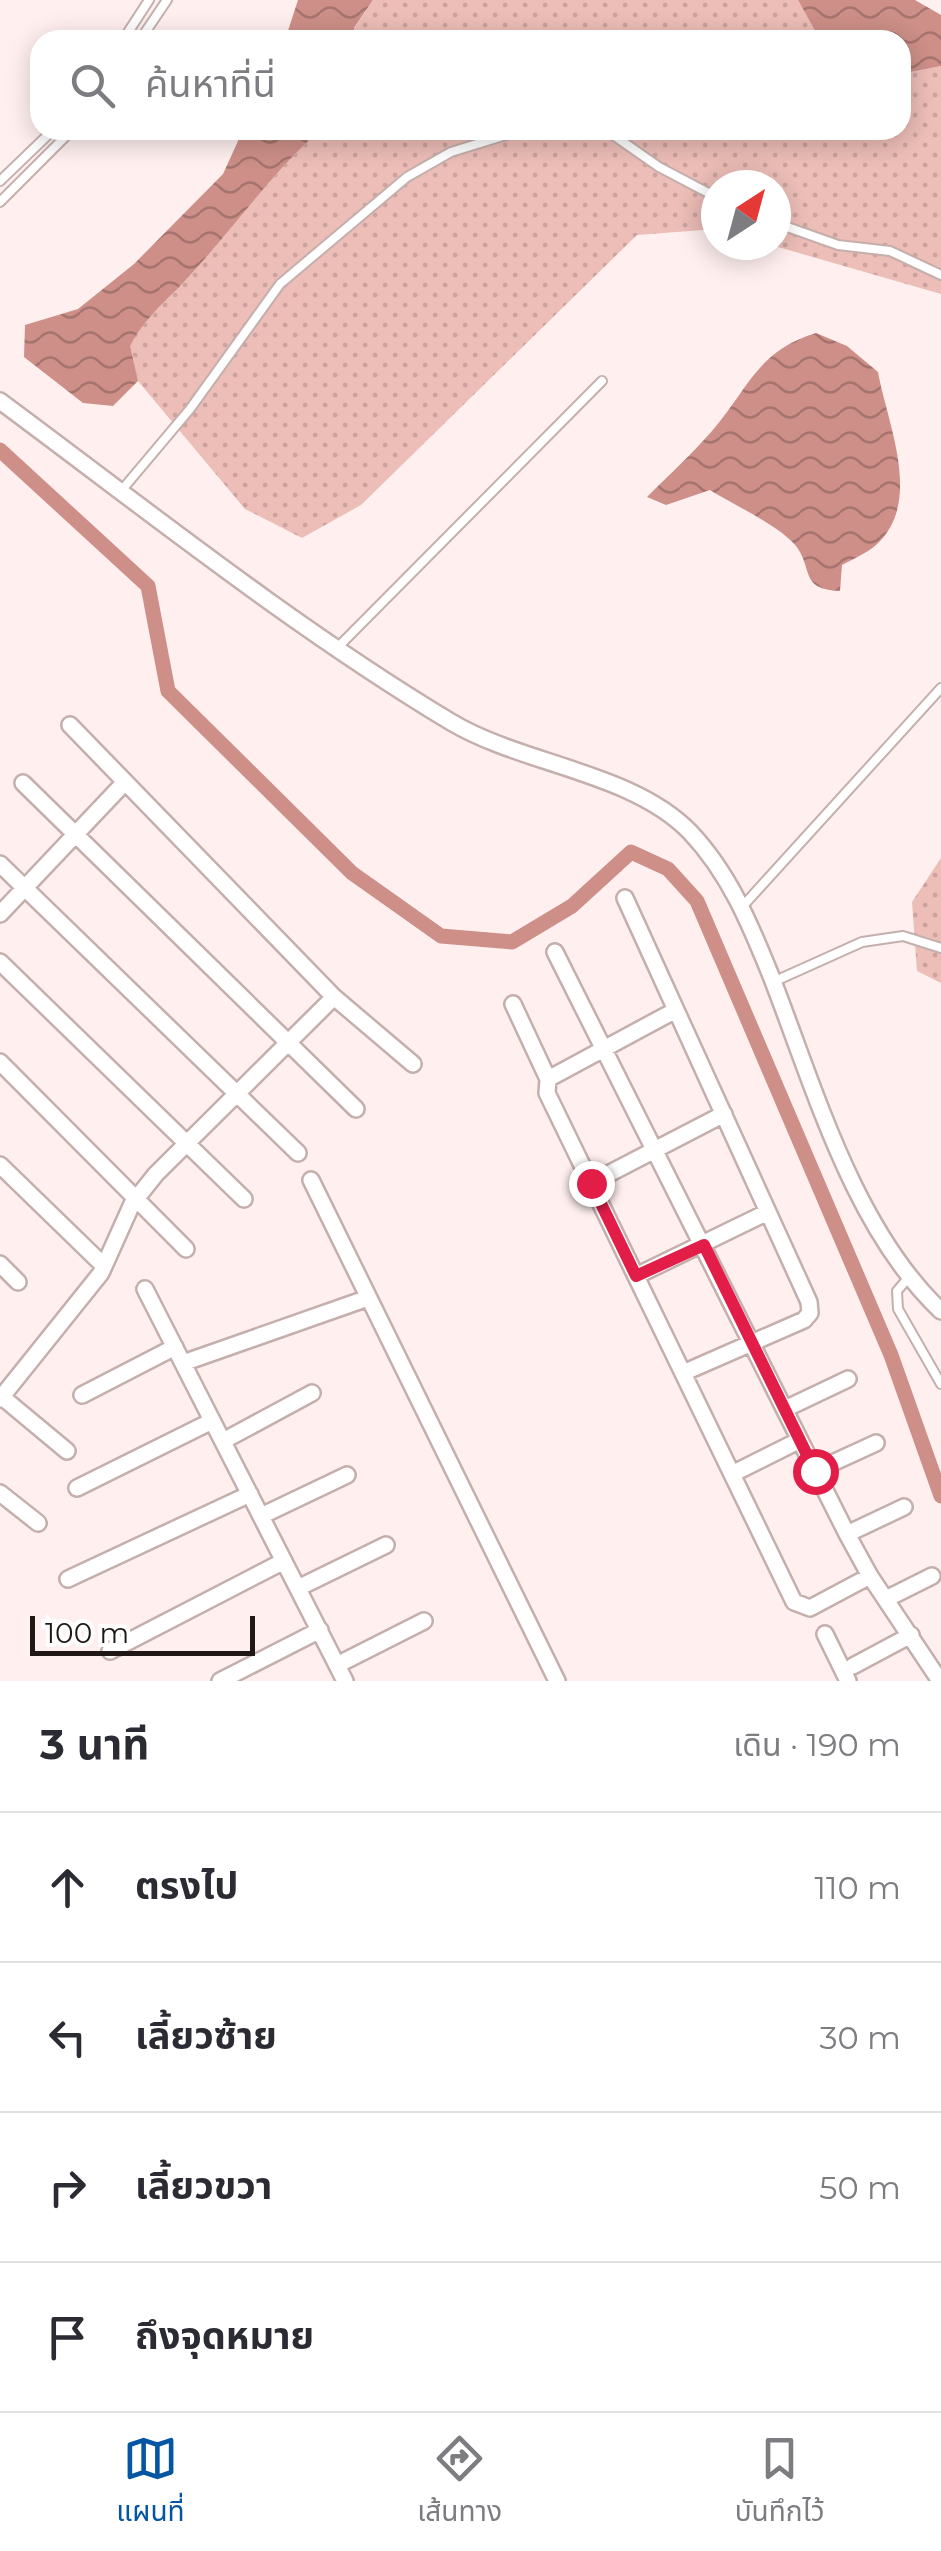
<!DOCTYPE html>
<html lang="th">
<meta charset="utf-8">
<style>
:root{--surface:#fff;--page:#f7f7f7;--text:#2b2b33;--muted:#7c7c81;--line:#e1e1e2;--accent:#0455a3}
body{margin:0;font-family:Montserrat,"Noto Sans Thai",sans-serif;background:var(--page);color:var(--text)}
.compass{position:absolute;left:701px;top:170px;width:90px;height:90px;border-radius:50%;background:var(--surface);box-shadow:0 5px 25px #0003;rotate:36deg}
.scale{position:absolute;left:30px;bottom:25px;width:225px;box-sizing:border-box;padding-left:10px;border:5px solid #201817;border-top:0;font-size:28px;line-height:35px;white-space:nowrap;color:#201817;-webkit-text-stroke:8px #fff;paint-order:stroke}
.stop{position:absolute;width:30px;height:30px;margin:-22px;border:8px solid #e11d48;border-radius:50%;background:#fff}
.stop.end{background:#e11d48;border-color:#fff;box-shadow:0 2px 10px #0008}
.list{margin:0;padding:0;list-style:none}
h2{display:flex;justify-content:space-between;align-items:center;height:130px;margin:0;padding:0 40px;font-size:42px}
h2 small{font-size:32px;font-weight:400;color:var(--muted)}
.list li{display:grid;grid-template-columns:65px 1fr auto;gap:30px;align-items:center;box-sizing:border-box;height:150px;padding:0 40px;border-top:2px solid var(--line)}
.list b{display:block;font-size:38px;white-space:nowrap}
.list em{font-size:32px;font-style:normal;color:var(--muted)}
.icon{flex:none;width:55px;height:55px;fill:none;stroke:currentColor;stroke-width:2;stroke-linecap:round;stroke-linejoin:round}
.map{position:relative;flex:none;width:941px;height:1681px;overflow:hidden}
.search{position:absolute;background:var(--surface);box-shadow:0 5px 25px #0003;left:30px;right:30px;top:30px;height:110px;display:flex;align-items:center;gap:25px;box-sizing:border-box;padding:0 35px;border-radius:30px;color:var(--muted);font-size:38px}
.sheet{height:730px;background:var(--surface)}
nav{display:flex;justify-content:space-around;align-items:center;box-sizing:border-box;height:140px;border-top:2px solid var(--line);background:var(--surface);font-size:28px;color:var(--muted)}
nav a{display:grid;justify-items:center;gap:5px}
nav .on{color:var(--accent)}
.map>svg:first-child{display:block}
</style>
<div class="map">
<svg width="941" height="1681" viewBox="0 0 941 1681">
<defs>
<pattern id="grass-dots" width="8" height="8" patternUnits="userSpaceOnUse" patternTransform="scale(2.5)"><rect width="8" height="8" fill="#edbdb7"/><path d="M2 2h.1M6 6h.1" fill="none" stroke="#cba29d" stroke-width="1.8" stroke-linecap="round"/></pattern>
<pattern id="water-waves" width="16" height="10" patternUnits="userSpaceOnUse" patternTransform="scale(2.5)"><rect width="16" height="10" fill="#cd8f88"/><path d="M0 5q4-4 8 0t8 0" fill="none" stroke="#a6746e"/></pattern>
</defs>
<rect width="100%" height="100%" fill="#fff0ef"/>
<path fill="url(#grass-dots)" d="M373 0H798L820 40H355L354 29Z
M941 66V294L771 245H776V185H716V229L637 235 361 505 302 538 245 509 138 381 129 346C145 318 163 304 184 282 231 232 269 176 320 130H901V74Z
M941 858V983L917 971 912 902Z"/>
<path fill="url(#water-waves)" d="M298 0H373L354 28 355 40H285Z
M798 0H915L941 15V66L901 74V40H820Z
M243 130H320C269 176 231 232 184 282 163 304 145 318 130 346L138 381 113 406 83 403 24 357 25 325 78 309 134 264 223 174Z
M816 333 847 346 878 372C887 423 924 502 876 545 867 553 853 559 842 565L840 591C799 589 814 570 796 546 780 526 732 504 710 490L666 505 647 497C668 476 692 454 712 431 749 388 757 351 816 333Z"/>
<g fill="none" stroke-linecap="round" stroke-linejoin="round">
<path stroke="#cd8f88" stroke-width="15" d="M0 450 148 586 168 691 352 873 441 936 512 942 572 906 631 852 668 869 697 901 891 1355 941 1496"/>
<defs>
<path id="service" d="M123 40 149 0
M140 40 167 0
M606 130 659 167 716 197
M0 181 53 130
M0 202 72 130
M776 223 838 245 890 251 941 275
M121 491 190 409 280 284 407 177 451 152 522 130
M339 646 602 381
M742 907 941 688
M773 982 862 942 903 936 941 948
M909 1277 897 1291 898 1309 941 1384"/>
<path id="minor" d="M0 401C147 510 293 627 451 722 523 765 632 772 690 832 729 873 750 924 771 976 814 1086 853 1228 941 1311
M70 725 334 997 413 1064
M23 783 356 1109
M0 864 298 1153
M625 898 809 1302 810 1313 804 1320 683 1373
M0 914 125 782
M555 952 847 1534 870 1576 940 1681
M0 962 244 1199
M513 1004 548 1079
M676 1010 548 1079 547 1093 794 1602 810 1608 870 1576
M0 1062 186 1249
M0 1165 104 1266
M311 1180 557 1681
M591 1183 724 1114
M0 1264 18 1282
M636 1276 768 1212
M145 1289 345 1681
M183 1363 368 1298
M82 1395 175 1347
M2 1397 67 1451
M0 1399 101 1273 132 1204 156 1174 334 997
M785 1409 848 1379
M223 1441 312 1393
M815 1471 876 1443
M732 1474 800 1440
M77 1488 212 1421
M0 1493 38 1523
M261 1516 347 1475
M847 1534 904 1507
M68 1579 250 1494
M298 1588 386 1545
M886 1599 932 1576
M825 1634 848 1681
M110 1651 284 1561
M337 1665 424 1621
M853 1666 911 1635
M220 1681 320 1630"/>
</defs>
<use href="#service" stroke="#c5afac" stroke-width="12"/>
<use href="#minor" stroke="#c5afac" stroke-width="20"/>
<use href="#service" stroke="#fff" stroke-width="8"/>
<use href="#minor" stroke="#fff" stroke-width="15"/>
</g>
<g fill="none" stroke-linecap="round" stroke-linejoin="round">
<path stroke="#e11d48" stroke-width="12" d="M591 1183 636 1276 704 1245 815 1471"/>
</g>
</svg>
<svg class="compass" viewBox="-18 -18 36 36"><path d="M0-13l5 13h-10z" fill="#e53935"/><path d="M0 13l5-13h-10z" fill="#7c7c81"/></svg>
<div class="scale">100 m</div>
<div class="stop" style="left:815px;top:1471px"></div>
<div class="stop end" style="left:591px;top:1183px"></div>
<div class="search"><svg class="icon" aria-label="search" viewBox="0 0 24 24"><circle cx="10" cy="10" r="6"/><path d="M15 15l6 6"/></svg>ค้นหาที่นี่</div>
</div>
<section class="sheet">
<h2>3 นาที<small>เดิน · 190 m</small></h2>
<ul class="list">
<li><svg class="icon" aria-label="ahead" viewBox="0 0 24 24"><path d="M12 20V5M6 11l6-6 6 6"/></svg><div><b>ตรงไป</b></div><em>110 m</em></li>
<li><svg class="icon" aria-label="left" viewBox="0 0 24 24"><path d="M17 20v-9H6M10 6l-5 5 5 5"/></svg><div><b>เลี้ยวซ้าย</b></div><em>30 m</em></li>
<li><svg class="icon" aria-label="right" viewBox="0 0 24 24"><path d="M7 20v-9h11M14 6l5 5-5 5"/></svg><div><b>เลี้ยวขวา</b></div><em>50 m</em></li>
<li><svg class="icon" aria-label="arrive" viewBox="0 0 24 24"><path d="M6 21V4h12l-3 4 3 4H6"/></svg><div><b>ถึงจุดหมาย</b></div></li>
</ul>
</section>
<nav>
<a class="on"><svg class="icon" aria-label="map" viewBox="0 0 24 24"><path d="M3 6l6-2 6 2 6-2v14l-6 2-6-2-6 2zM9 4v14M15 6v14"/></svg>แผนที่</a>
<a><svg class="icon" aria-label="directions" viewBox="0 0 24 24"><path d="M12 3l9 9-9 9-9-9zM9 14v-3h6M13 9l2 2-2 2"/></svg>เส้นทาง</a>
<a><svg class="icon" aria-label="saved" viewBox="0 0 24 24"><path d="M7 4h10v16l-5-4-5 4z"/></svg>บันทึกไว้</a>
</nav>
